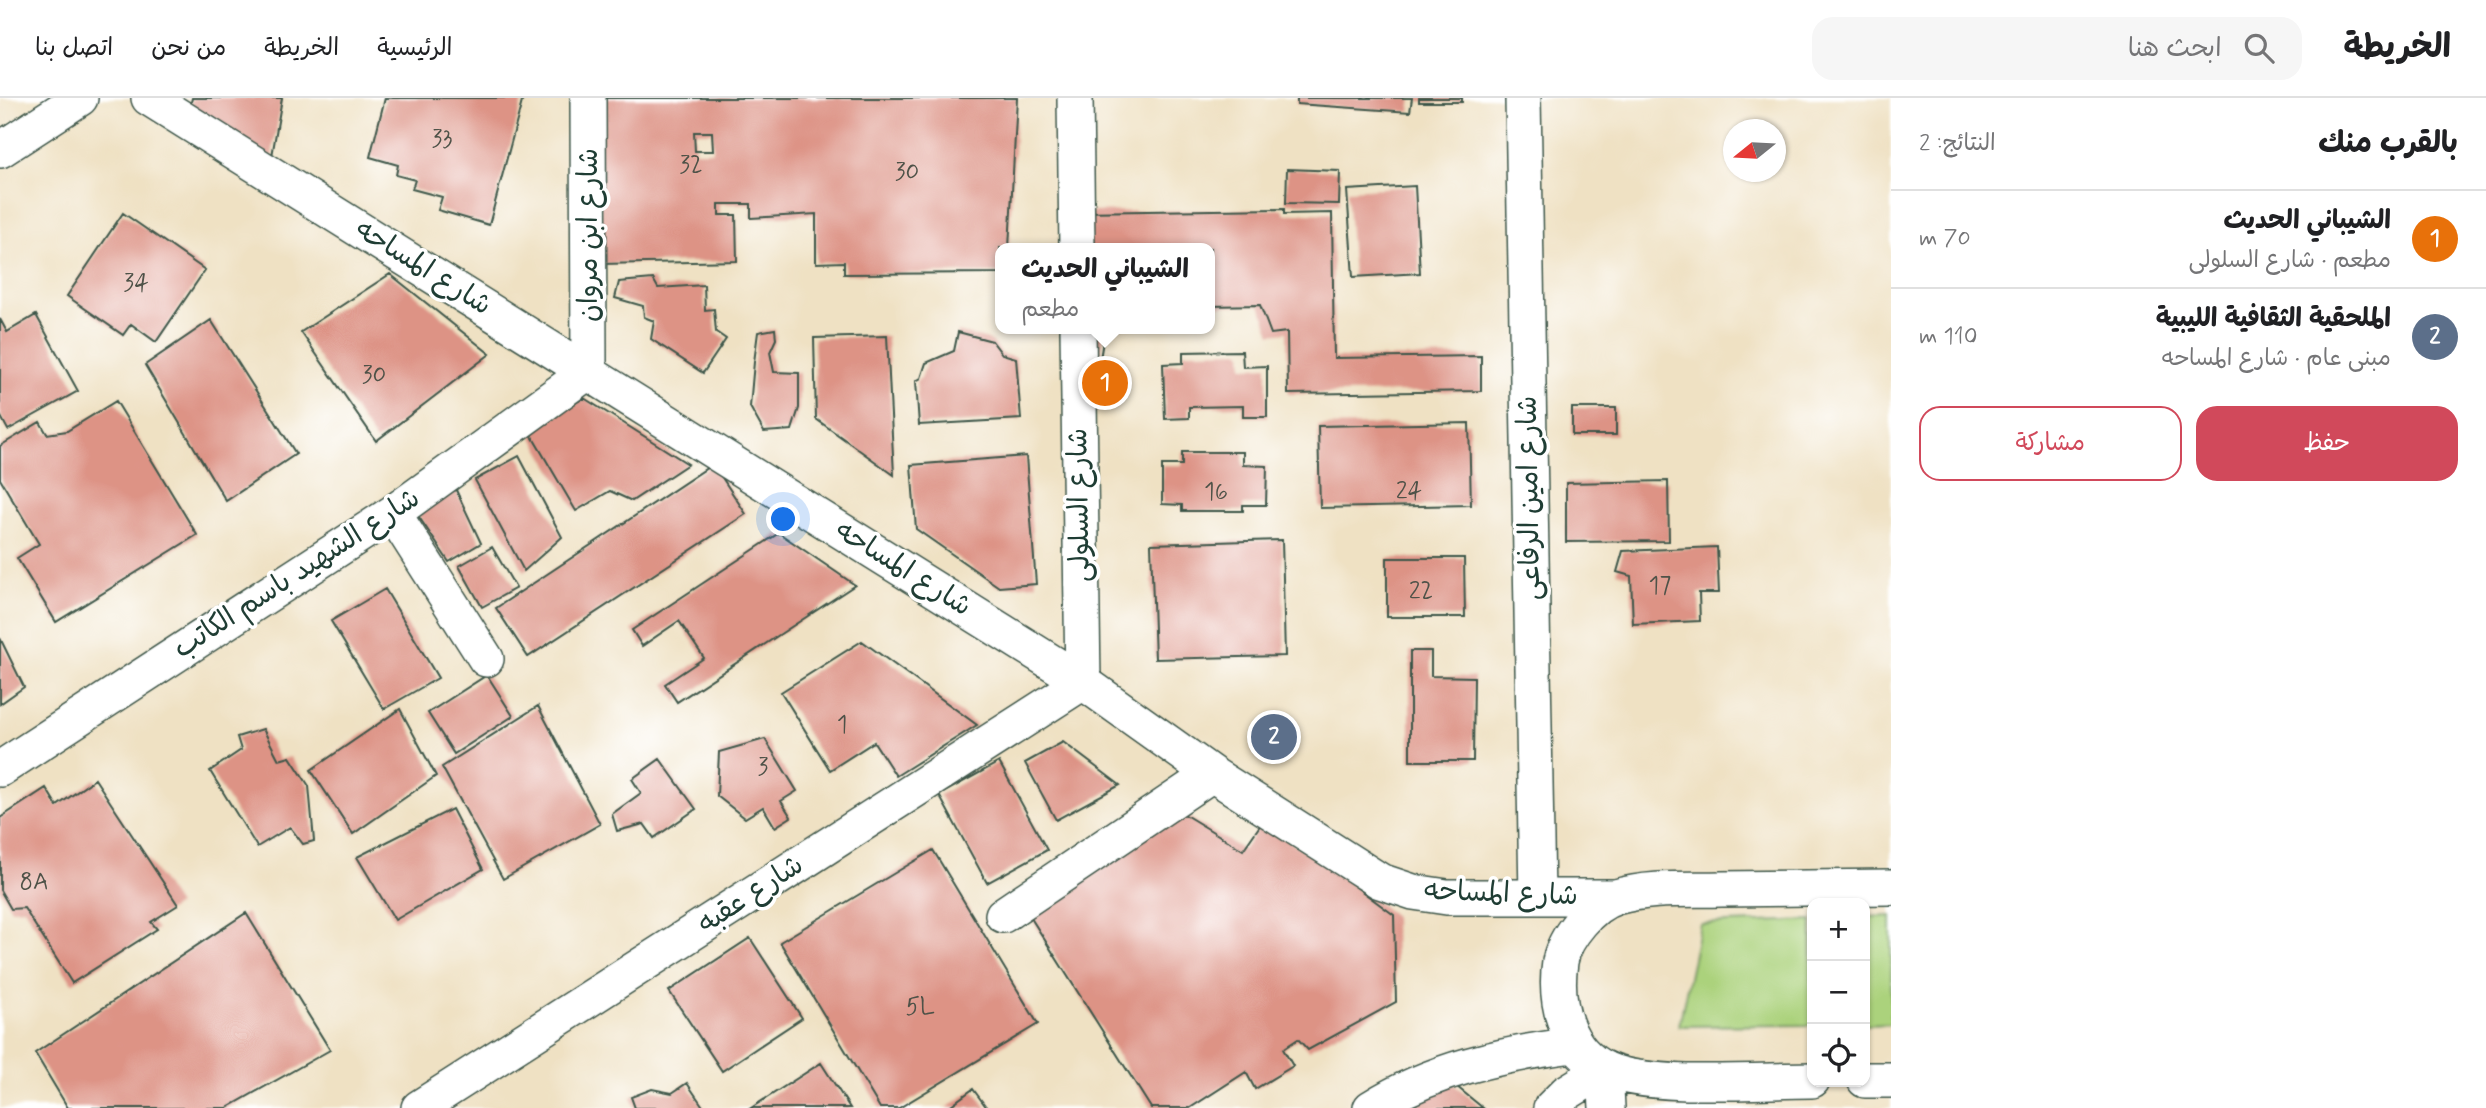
<!DOCTYPE html>
<html lang="ar">
<meta charset="utf-8">
<style>
:root{--surface:#fff;--page:#f6f6f6;--text:#202124;--muted:#757577;--line:#e0e0e0;--accent:#d1495b}
body{margin:0;font-family:Mynerve,"Playpen Sans Arabic",sans-serif;background:var(--page);color:var(--text);direction:rtl}
.controls{position:absolute;right:21px;bottom:21px;display:grid;overflow:hidden;border-radius:14px;box-shadow:0 2px 5px #0004}
.controls button{width:63px;height:63px;display:grid;place-items:center;padding:0;border:0;border-bottom:2px solid var(--line);background:var(--surface);color:var(--text);font:35px sans-serif}
.compass{position:absolute;left:1723px;top:21px;width:63px;height:63px;border-radius:50%;background:var(--surface);box-shadow:0 2px 5px #0004;rotate:252deg}
.you{position:absolute;left:784px;top:422px;width:24px;height:24px;margin:-18px;border:5px solid #fff;border-radius:50%;background:#1a73e8;box-shadow:0 0 0 10px #1a73e833}
.badge{display:grid;place-items:center;width:46px;height:46px;border-radius:50%;background:var(--accent);color:#fff;font-size:23px;font-weight:700}
.pin{position:absolute;translate:-50% -50%;border:4px solid #fff;box-shadow:0 2px 7px #0006}
.popup{position:absolute;left:995px;top:145px;width:220px;height:91px;box-sizing:border-box;display:grid;place-content:center;border-radius:14px;background:var(--surface);filter:drop-shadow(0 2px 5px #0005);font-size:23px;white-space:nowrap;color:var(--muted)}
.popup b{font-size:26px;color:var(--text)}
.popup::after{content:'';position:absolute;left:50%;top:100%;margin-left:-14px;border:14px solid transparent;border-top-color:var(--surface)}
.list{margin:0;padding:0;list-style:none}
h2{display:flex;justify-content:space-between;align-items:center;height:91px;margin:0;padding:0 28px;font-size:30px}
h2 small{font-size:23px;font-weight:400;color:var(--muted)}
.list li{display:grid;grid-template-columns:46px 1fr auto;gap:21px;align-items:center;box-sizing:border-box;height:98px;padding:0 28px;border-top:2px solid var(--line)}
.list b{display:block;font-size:26px;white-space:nowrap}
.list p{margin:0;font-size:23px;white-space:nowrap;color:var(--muted)}
.list em{font-size:23px;font-style:normal;color:var(--muted)}
.actions{display:flex;gap:14px;padding:21px 28px}
.actions a{flex:1;padding:16px 0;border:2px solid var(--accent);border-radius:21px;text-align:center;font-size:24px;color:var(--accent)}
.actions .main{background:var(--accent);color:#fff}
.icon{flex:none;width:38px;height:38px;fill:none;stroke:currentColor;stroke-width:2;stroke-linecap:round;stroke-linejoin:round}
.map{position:relative;flex:none;width:1891px;height:1010px;overflow:hidden;direction:ltr}
header{display:flex;align-items:center;gap:42px;box-sizing:border-box;height:98px;padding:0 35px;background:var(--surface);border-bottom:2px solid var(--line)}
header strong{font-size:33px}
nav{display:flex;gap:38px;margin-inline-start:auto;font-size:24px}
.search{width:490px;height:63px;background:var(--page);display:flex;align-items:center;gap:18px;box-sizing:border-box;padding:0 24px;border-radius:21px;color:var(--muted);font-size:26px}
main{display:flex}
aside{flex:1;background:var(--surface)}
.map>svg:first-child{display:block}
</style>
<header>
<strong>الخريطة</strong>
<div class="search"><svg class="icon" aria-label="search" viewBox="0 0 24 24"><circle cx="10" cy="10" r="6"/><path d="M15 15l6 6"/></svg>ابحث هنا</div>
<nav><a>الرئيسية</a><a>الخريطة</a><a>من نحن</a><a>اتصل بنا</a></nav>
</header>
<main>
<aside>
<h2>بالقرب منك<small>النتائج: 2</small></h2>
<ul class="list">
<li><span class="badge" style="background:#e8710a">1</span><div><b>الشيباني الحديث</b><p>مطعم · شارع السلولى</p></div><em>70 m</em></li>
<li><span class="badge" style="background:#5c6f8a">2</span><div><b>الملحقية الثقافية الليبية</b><p>مبنى عام · شارع المساحه</p></div><em>110 m</em></li>
</ul>
<div class="actions"><a class="main">حفظ</a><a>مشاركة</a></div>
</aside>
<div class="map">
<svg width="1891" height="1010" viewBox="0 0 1891 1010">
<rect width="100%" height="100%" fill="#fff"/>
<filter id="ink" filterUnits="userSpaceOnUse"><feTurbulence type="fractalNoise" baseFrequency=".0143" numOctaves="2"/><feDisplacementMap in="SourceGraphic" scale="14" xChannelSelector="R" yChannelSelector="G"/><feConvolveMatrix kernelMatrix="1 2 1 2 8 2 1 2 1" color-interpolation-filters="sRGB"/></filter>
<filter id="wash" filterUnits="userSpaceOnUse"><feTurbulence type="fractalNoise" baseFrequency=".00686" numOctaves="4" result="noise"/><feDisplacementMap in="SourceGraphic" scale="28" xChannelSelector="R" yChannelSelector="G"/><feGaussianBlur stdDeviation="1.57" result="paint"/><feColorMatrix in="noise" values="0 0 0 0 0 0 0 0 0 0 0 0 0 0 0 0 0 1.4 0 .05"/><feComposite in="paint" operator="in"/></filter>
<g filter="url(#wash)">
<rect width="100%" height="100%" fill="#efe1c3"/>
<path fill="#abd27c" stroke="#658858" stroke-width="2" d="M1891 818V926L1865 927V819Z
M1812 822V927L1679 928 1700 826Z"/>
<g id="blocks">
<path fill="#dd9385" fill-rule="evenodd" d="M192 0H282L271 64 190 8Z
M385 0H523L489 127 438 112 442 99 412 91 415 82 396 77 398 67 370 59Z
M597 0H1017L1009 150H1000V175L844 176V164L816 165V116L751 120V106H719V117H736L737 163 601 166ZM694 34H712L713 53H695Z
M1297 0H1412L1410 14 1297 6Z
M1419 0H1462V4H1419Z
M1287 71 1340 73 1339 106 1286 105Z
M1415 88 1420 175 1353 179 1347 92Z
M1284 111V116L1332 115 1334 260 1481 258V293L1288 296 1287 234 1271 236 1260 207 1210 208V150H1080V114Z
M123 115 205 172 156 244 131 226 123 237 67 198Z
M390 176 490 256 376 343 301 234Z
M653 181 658 190 704 187 705 212 714 211 716 234 726 241 703 275 651 241 654 223 644 219 643 208 615 200 619 184Z
M36 217 78 293 8 332 0 317V221L7 234Z
M211 222 296 356 226 403 145 267Z
M775 231 776 241 770 254 774 274 799 275V310L792 332 764 334 750 309 754 264 758 234Z
M1082 231H1105L1098 273 1082 282Z
M958 234 992 243 1002 256 1016 260 1021 321 919 327 916 283 921 280 926 265 954 253Z
M887 238 894 377 816 321 814 240Z
M1242 253 1243 269 1267 268V319H1243V308L1189 309V320L1165 321 1163 266 1183 265V254Z
M584 300 688 366 632 403 610 393 576 413 529 333Z
M116 303 197 437 56 524 17 460 39 446 0 381V348L40 324 47 336 67 333Z
M1572 310H1616V337H1572Z
M1469 325 1471 407 1320 410 1318 328Z
M1182 354H1243V367L1267 368 1266 407H1243V413H1182V407L1162 406V367H1182Z
M519 358 562 439 524 473 475 382Z
M1026 358 1036 486 999 489 916 431 911 367Z
M713 366 746 416 528 559 496 510Z
M1668 383 1669 443 1566 444V385Z
M455 390 481 445 449 464 413 410Z
M779 435 855 487 677 604 665 586 704 560 679 523 642 548 632 532Z
M1282 442 1285 558 1155 561 1151 446Z
M492 449 516 490 482 509 459 468Z
M1717 449 1719 495H1699L1700 523 1633 526 1631 478 1617 474 1623 453Z
M1387 460H1464L1465 519H1387Z
M385 491 438 580 384 611 331 523Z
M0 540 24 589 0 606Z
M862 543 977 627 896 678 874 644 830 672 781 594Z
M1410 553H1431V578L1474 579 1473 663H1410Z
M487 577 513 618 454 656 428 615Z
M538 608 600 726 503 781 442 669Z
M400 611 436 678 353 736 311 672Z
M263 631 279 662 290 659 309 688 314 743 303 746 290 729 257 749 210 673 241 652 237 639Z
M765 641 797 693 781 703 791 719 775 729 763 709 745 720 717 698 719 654Z
M1063 644 1120 687 1056 722 1025 665Z
M660 661 696 711 654 740 644 726 617 733 612 716 641 695 632 681Z
M999 664 1047 752 987 785 939 697Z
M95 681 178 807 151 824 157 831 72 885 24 810 11 811 0 792V720L46 690 57 708Z
M452 711 483 771 395 822 357 759Z
M1177 712 1243 752 1261 726 1314 758 1394 817 1396 904 1308 952 1298 941 1283 951 1293 968 1255 991 1246 974 1190 1010H1151L1024 809Z
M933 752 1038 926 899 1010H880L780 844Z
M246 815 330 952 227 1010H68L35 955Z
M750 840 802 920 722 973 669 893Z
M821 965 850 1010H751Z
M1451 984 1483 1010H1410Z
M687 985 704 1010H635L631 999 652 991 672 995Z
M973 991 987 1010H947Z"/>
</g>
</g>
<g filter="url(#ink)">
<use href="#blocks" fill-opacity="0" stroke="#3e5649" stroke-width="2"/>
<g fill="none" stroke-linecap="round" stroke-linejoin="round">
<defs>
<path id="street" d="M149 0 1083 584 1212 676 1380 783 1413 794 1447 799H1613
M1075 0 1077 150
M1523 0 1537 799
M0 52 80 0
M393 415 486 561
M0 671 393 415 589 273 588 0
M1003 817 1212 676
M1812 982C1761 982 1650 991 1607 972 1566 954 1554 905 1560 864 1564 839 1592 806 1616 799 1650 789 1688 792 1722 791 1778 790 1835 790 1891 789
M1865 982H1891
M419 1010 1083 584 1078 231
M1371 1010C1433 971 1503 956 1574 947
M1551 1010 1566 995 1605 971 1607 1010"/>
</defs>
<use href="#street" stroke="#3e5649" stroke-width="38"/>
<use href="#street" stroke="#fff" stroke-width="35"/>
</g>
</g>
<g text-anchor="middle" dominant-baseline="central" stroke-width="7" stroke-linejoin="round" paint-order="stroke">
<g font-size="24" fill="#4e5248">
<text x="442" y="41">33</text>
<text x="691" y="67">32</text>
<text x="907" y="74">30</text>
<text x="136" y="185">34</text>
<text x="374" y="277">30</text>
<text x="1409" y="393">24</text>
<text x="1216" y="394">16</text>
<text x="1660" y="488">17</text>
<text x="1421" y="493">22</text>
<text x="842" y="627">1</text>
<text x="763" y="669">3</text>
<text x="34" y="784">8A</text>
<text x="920" y="909">5L</text>
</g>
<g font-size="28" fill="#1f3d34" stroke="#fff">
<text transform="translate(589 137) rotate(-90)">شارع ابن مروان</text>
<text transform="translate(423 170) rotate(32)">شارع المساحه</text>
<text transform="translate(1530 400) rotate(-91)">شارع امين الرفاعى</text>
<text transform="translate(1080 407) rotate(-91)">شارع السلولى</text>
<text transform="translate(903 471) rotate(32)">شارع المساحه</text>
<text transform="translate(297 476) rotate(-33)">شارع الشهيد باسم الكاتب</text>
<text transform="translate(1501 796) rotate(2)">شارع المساحه</text>
<text transform="translate(751 797) rotate(-33)">شارع عقبه</text>
</g>
</g>
</svg>
<div class="controls">
<button>+</button>
<button>−</button>
<button><svg class="icon" aria-label="locate" viewBox="0 0 24 24"><circle cx="12" cy="12" r="6"/><path d="M12 2v4M12 18v4M2 12h4M18 12h4"/></svg></button>
</div>
<svg class="compass" viewBox="-18 -18 36 36"><path d="M0-13l5 13h-10z" fill="#e53935"/><path d="M0 13l5-13h-10z" fill="#757577"/></svg>
<div class="you"></div>
<div class="pin badge" style="left:1105px;top:285px;background:#e8710a">1</div>
<div class="popup"><b>الشيباني الحديث</b>مطعم</div>
<div class="pin badge" style="left:1274px;top:639px;background:#5c6f8a">2</div>
</div>
</main>
